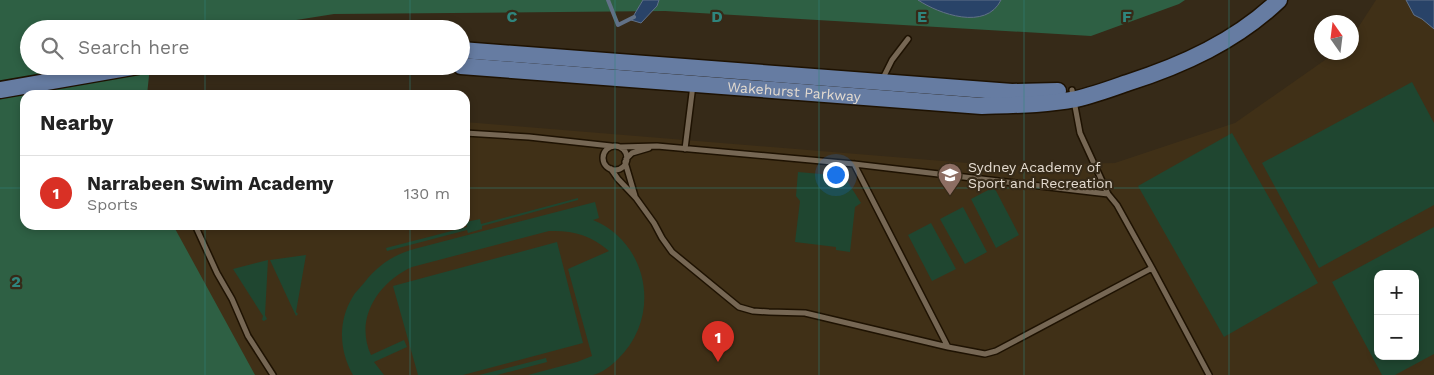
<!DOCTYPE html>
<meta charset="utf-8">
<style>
:root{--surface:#fff;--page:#f6f6f6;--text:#222;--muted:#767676;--line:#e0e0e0;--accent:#d93025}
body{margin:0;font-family:"Work Sans",sans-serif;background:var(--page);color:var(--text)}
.controls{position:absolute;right:15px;bottom:15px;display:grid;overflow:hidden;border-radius:10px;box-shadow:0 2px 8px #0003}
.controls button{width:45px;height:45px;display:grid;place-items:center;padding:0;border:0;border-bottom:1px solid var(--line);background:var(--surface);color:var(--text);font:25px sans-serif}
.compass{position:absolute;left:1314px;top:15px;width:45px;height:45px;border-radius:50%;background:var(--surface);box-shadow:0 2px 8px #0003;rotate:346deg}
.you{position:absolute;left:835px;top:174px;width:18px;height:18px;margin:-12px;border:4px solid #fff;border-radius:50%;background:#1a73e8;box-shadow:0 0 0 8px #1a73e833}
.badge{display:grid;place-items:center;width:32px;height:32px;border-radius:50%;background:var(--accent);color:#fff;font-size:16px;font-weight:700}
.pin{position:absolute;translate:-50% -41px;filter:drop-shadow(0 1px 2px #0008)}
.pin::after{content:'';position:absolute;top:26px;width:18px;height:15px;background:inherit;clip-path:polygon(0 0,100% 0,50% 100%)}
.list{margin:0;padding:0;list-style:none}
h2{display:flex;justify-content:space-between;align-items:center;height:65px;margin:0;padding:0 20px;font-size:21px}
h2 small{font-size:16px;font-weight:400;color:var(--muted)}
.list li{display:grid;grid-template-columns:32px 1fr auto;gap:15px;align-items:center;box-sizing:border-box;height:75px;padding:0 20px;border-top:1px solid var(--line)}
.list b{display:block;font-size:19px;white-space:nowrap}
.list p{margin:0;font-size:16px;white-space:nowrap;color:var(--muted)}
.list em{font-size:16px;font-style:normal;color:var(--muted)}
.icon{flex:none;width:28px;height:28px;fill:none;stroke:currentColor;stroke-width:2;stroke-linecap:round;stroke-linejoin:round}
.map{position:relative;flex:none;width:1434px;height:375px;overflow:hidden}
.search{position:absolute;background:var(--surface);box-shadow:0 2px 8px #0003;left:20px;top:20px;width:450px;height:55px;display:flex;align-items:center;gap:12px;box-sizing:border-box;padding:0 18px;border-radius:28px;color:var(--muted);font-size:19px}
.panel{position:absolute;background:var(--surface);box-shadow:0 2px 8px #0003;left:20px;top:90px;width:450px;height:140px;border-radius:15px}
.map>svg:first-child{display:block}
</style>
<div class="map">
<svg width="1434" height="375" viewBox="0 0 1434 375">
<rect width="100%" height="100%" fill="#362a18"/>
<path fill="#403017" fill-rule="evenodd" d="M1376 0H1406L1414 15 1422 19 1434 29V375H156L170 225H465V122L1004 166 1115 163 1235 123 1335 53 1352 52V37ZM1378 274H1415V356H1378Z"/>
<path fill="#1f4630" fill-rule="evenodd" d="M1412 82 1434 123V205L1319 268 1262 163Z
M1232 133 1318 283 1224 337 1138 186Z
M798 172 844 176 861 203 855 207 850 252 836 250V247L795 242 800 201 796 196Z
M994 187 1019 235 996 248 971 199Z
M578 198V200L482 226V229L468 233 467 230 387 251 386 248 467 227 466 222 480 219 481 224Z
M595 202 599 218 593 220C649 243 662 317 618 359 612 365 602 373 593 375 587 375 580 375 574 375 559 375 543 375 528 375L577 362 592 356 568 269 609 251C591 235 572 230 549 231L412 267C379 282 354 318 371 355L404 340 407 347 374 362 384 375H353C339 350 338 322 352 298 355 292 360 288 364 283 378 265 393 255 414 249Z
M963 207 987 252 965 264 940 219Z
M931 223 956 269 932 281 908 235Z
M1434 227V354L1395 375H1382L1332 282ZM1378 274H1415V356H1378Z
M557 242 583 343 463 375H418L393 286Z
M306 255 296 312 298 314 296 316 270 260Z
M268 260 265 315 267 319 264 321 262 320 263 316 233 269Z
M546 358 547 362 497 375H479Z"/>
<path fill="#2e6044" d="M0 0H1185L1179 4 1091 36 665 11 334 14 240 29H29V66H150L147 95H25V225H173L255 375H0Z"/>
<path fill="#294368" stroke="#617187" d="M643 0H659L657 6 641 23 631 20Z
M918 0H1001C986 31 939 14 918 0Z
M1406 0H1434V29L1422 19 1414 15Z"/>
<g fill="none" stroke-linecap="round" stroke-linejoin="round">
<path stroke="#617187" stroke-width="4" d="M608 0 618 25 634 17"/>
<defs>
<path id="lane" d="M882 80 892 60 908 39
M1072 90 1080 133 1108 194 1117 205 1152 268 1209 375
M465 133 529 137 611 146
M603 158a12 12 0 1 1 24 0a12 12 0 1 1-24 0Z
M620 147 657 146 854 164 1108 194
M685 149 693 85
M626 159 632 153 649 148
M625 162 635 196
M854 164 948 347
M611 169 618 179 636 198 654 223 662 238 672 252 739 307 753 311 769 312 805 313 948 347 985 354 996 351 1152 268
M195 225 217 273 232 299 248 336 273 375"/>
<g id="primary">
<path d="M461 50 1012 92 1058 91"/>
<path id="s1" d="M461 66 982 106C1013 105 1045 105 1076 99 1094 95 1110 89 1127 83 1183 65 1236 41 1279 0"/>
<path d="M0 90 138 66"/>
</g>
</defs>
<use href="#lane" stroke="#1e1202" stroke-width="8"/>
<use href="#primary" stroke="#1e1202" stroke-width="19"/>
<use href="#lane" stroke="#766754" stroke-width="5"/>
<use href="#primary" stroke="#667ca2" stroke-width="16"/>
</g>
<path fill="none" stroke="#2f857d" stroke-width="1" stroke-opacity="0.55" d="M205 0V29M410 0V29M615 0V375M819 0V375M1024 0V375M1229 0V375M205 66V95M410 66V95M0 188H25M465 188H1434M205 225V375M410 225V375"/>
<defs>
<symbol id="university-pin" viewBox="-11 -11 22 30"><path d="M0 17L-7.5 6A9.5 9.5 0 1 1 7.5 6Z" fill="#8d6e63" stroke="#362a18"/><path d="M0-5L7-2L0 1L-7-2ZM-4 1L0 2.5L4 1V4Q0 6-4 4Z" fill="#fff"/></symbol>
</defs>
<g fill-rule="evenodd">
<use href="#university-pin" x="936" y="161" width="28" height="38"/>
</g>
<g text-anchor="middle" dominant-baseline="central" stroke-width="4.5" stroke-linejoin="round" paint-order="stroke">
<g font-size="14" fill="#e4dbd0" stroke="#362a18">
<text stroke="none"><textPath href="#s1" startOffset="334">Wakehurst Parkway</textPath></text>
</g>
<g font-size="14" fill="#e4dbd0" stroke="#362a18" text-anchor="start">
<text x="968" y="167">Sydney Academy of<tspan x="968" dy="16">Sport and Recreation</tspan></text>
</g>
</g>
<g font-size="16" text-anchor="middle" font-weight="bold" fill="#2f857d" stroke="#362a18" stroke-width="4.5" stroke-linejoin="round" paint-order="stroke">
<text x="512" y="22">C</text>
<text x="717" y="22">D</text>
<text x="922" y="22">E</text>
<text x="1127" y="22">F</text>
<text x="16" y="287">2</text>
</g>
</svg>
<div class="controls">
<button>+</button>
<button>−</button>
</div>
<svg class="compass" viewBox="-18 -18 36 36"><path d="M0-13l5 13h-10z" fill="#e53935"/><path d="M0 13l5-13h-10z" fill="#767676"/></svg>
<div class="you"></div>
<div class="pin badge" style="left:718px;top:362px">1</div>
<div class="search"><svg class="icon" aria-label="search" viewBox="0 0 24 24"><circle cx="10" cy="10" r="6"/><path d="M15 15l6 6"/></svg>Search here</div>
<section class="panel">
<h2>Nearby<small></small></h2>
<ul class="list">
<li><span class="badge">1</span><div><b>Narrabeen Swim Academy</b><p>Sports</p></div><em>130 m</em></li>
</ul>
</section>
</div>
